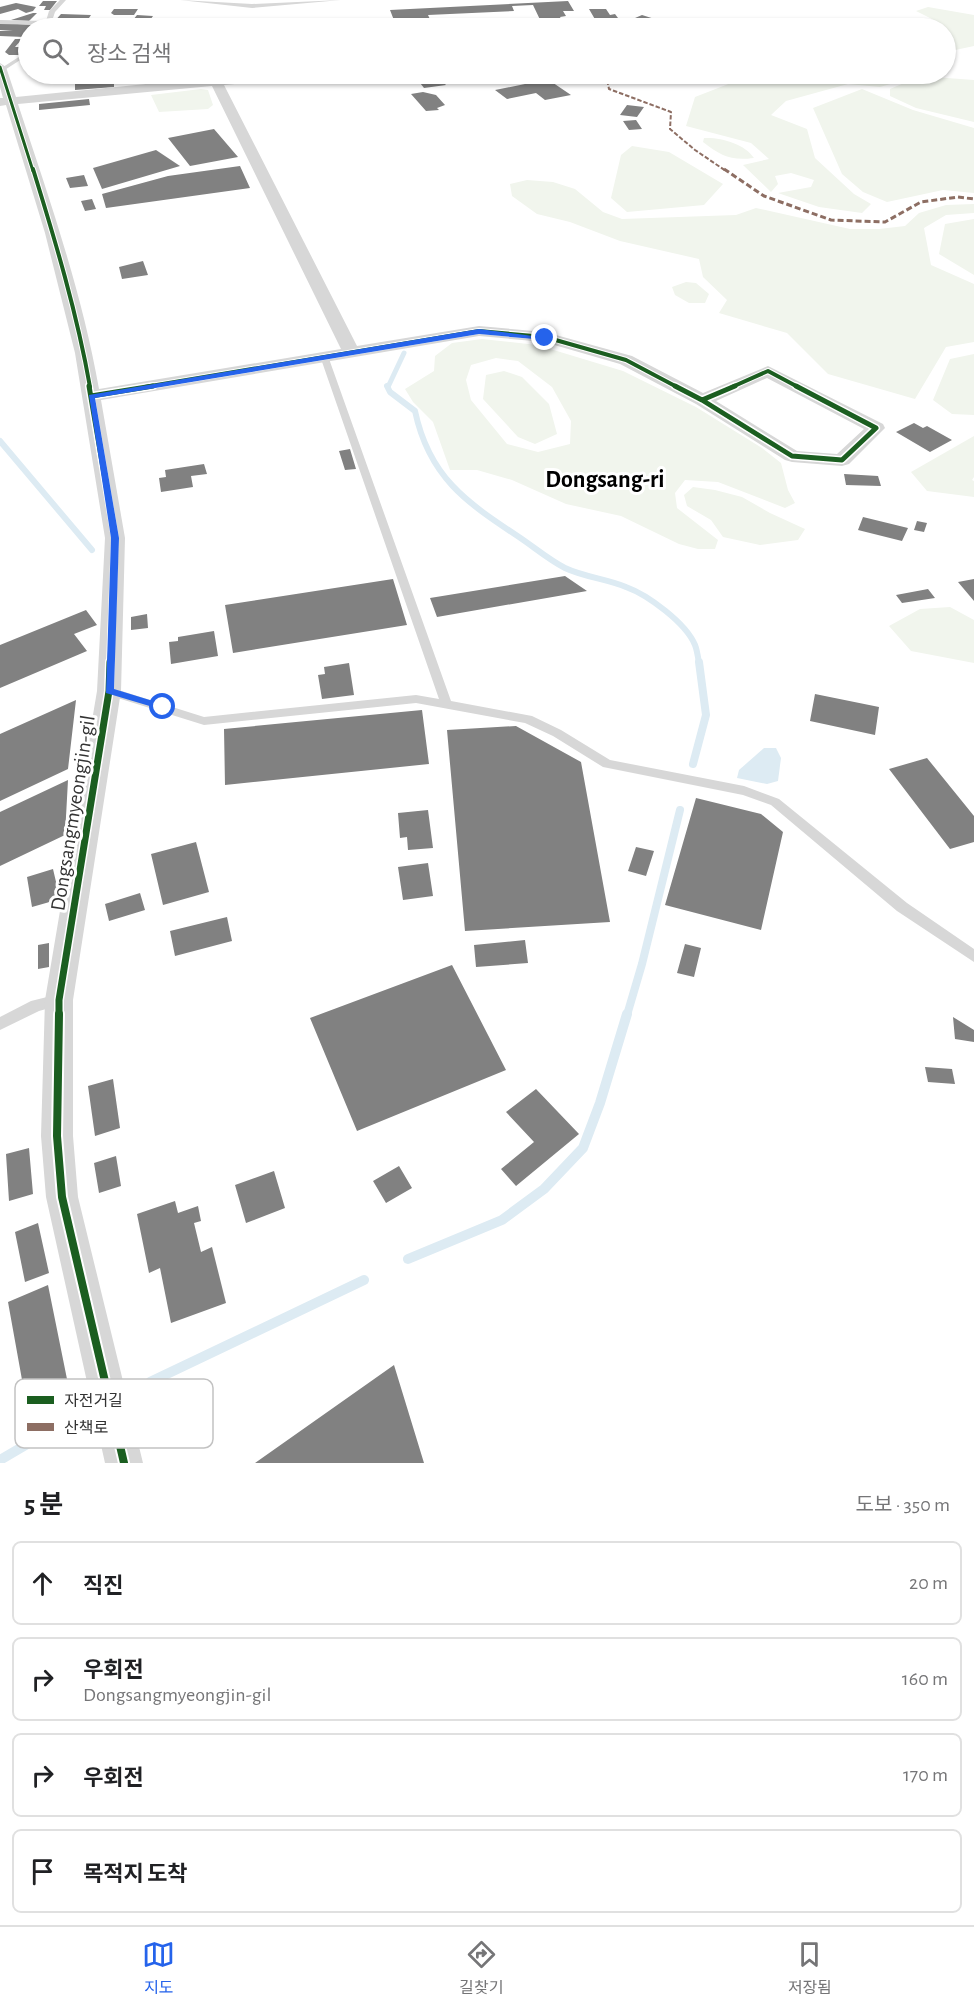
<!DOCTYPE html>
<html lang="ko">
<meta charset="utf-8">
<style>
:root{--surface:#fff;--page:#f6f6f6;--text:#202124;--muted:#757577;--line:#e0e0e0;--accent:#2563eb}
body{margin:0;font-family:"Alegreya Sans","Noto Sans KR",sans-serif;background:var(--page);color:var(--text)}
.stop{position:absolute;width:18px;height:18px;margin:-14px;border:4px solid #2563eb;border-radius:50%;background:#fff}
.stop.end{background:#2563eb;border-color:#fff;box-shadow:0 2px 6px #0008}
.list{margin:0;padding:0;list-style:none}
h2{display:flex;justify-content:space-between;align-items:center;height:78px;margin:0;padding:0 24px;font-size:26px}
h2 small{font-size:20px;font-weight:400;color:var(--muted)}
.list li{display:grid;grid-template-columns:39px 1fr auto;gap:18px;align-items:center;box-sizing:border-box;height:84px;margin:0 12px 12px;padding:0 12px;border:2px solid var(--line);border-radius:9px}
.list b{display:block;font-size:22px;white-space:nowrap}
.list p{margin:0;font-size:20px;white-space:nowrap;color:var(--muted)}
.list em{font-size:20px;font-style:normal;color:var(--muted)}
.icon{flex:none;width:33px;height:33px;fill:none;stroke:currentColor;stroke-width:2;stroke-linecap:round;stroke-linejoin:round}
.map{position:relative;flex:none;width:974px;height:1463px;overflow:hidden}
.search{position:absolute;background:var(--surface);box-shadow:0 2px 4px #0004;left:18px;right:18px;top:18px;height:66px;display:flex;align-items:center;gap:15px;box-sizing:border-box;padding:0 21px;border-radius:33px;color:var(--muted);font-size:22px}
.sheet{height:462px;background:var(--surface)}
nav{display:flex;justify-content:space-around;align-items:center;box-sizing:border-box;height:84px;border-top:2px solid var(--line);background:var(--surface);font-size:16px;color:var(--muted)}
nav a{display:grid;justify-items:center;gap:3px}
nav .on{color:var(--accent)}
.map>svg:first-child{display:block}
</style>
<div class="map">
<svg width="974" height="1463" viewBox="0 0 974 1463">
<rect width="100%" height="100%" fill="#fff"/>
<path fill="#f1f5ed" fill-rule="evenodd" d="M928 7 974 15V46L946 52V35L948 34 946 28 934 20 916 11Z
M788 74H883L894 83 880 87 848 84 786 101 771 115 807 129 815 158 854 194 871 204 862 213 819 207 778 193 811 187 814 180 791 173 775 176 778 184 771 192 743 165 769 159 751 143 686 126 695 97 731 83Z
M893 74 974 80V122L916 108 890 96V89L904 83 891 75Z
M201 89 208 90 213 105 208 109 159 112 151 95Z
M862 89 913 110 974 128V193L943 190 887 202 863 192 842 174 813 108Z
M704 138C721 137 745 144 754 158 731 161 721 156 703 142Z
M632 146 669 152 723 184 704 205 627 212 611 198 621 155Z
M527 180 553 182 575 189 603 212 622 219 736 215 756 208 850 229H879L905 226 919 213 946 205 974 204V213L946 215 924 228 931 265 974 284V342L946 347 915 399 828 374 787 333 719 313 727 300 703 277 699 259 620 241 570 222 537 214 512 196 510 184Z
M974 219V275L939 254 945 224Z
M686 282 696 283 709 294 705 303H689L675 295 672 287Z
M482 339 537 345 623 371 696 407 762 448 781 463 788 490 795 503 785 508 718 482 685 480 675 493 677 508 718 540 715 549H698L679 544 621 516 566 504 512 480 477 470H450L433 422 413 402 405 389 434 371 435 356 452 343ZM496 358 518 361 552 387 571 421 570 444 538 452 507 444 471 400 466 380 471 365Z
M974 354V415L952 414 933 400 950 359Z
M504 371 522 377 549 404 557 434 535 444 518 437 483 399 486 375Z
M974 436V477L972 480 974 481V497L927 491 911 472Z
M693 487 715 490 742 497 770 513 805 529 798 540 760 545 723 537 711 520 687 506 684 495Z
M950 607 974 620V663L911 651 889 626 920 609Z"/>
<path fill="#ddebf3" d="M764 748H776L781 758 778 781 767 784 737 778 739 770Z"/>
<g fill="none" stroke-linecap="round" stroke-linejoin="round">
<path stroke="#ddebf3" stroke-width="5" d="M388 387 404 353"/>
<path stroke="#ddebf3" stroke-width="6" d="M387 386 390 392 415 411C429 477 466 502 519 537 534 547 549 560 565 568 584 577 607 579 626 587 648 595 686 623 695 645 697 650 698 657 699 663
M0 441 92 550"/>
<path stroke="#ddebf3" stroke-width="8" d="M693 764 706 715 699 662
M627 1015 642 964 680 810"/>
<path stroke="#ddebf3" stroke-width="10" d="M408 1259 502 1220 544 1189 583 1148 600 1103 627 1014
M150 1382 364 1280
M0 1460 63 1423"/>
</g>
<path fill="#818181" d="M43 1H57L50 10H44L46 6H39Z
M568 1 574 11H563L566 16 560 17 566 28H544L533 5 512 6 514 11 428 15 434 28H397L390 10Z
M16 3 36 7 33 11 26 13 18 9 0 14V7Z
M114 9H138L134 15H114L111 13Z
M589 9H606L610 15 615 14 618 18H613L619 28H600Z
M33 13H37L29 21 11 20Z
M61 14 91 15 89 18H95L91 22 53 23Z
M137 15 153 16 146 26 129 25Z
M642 15 661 21 654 23 635 18Z
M177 18 192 28H170L160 21Z
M0 23 35 25 28 28 24 37 0 36V31L13 30H0Z
M120 25 119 28H91L92 26Z
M15 39H22L15 47H27L20 55H9L5 52Z
M540 74 571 95 545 100 536 93 507 99 495 90 525 84 512 75Z
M684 74H692L698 75 689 81 676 78Z
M438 77 446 85 424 88 417 79Z
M114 79V87L75 90V82Z
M423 92 436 95 445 105 437 108 439 110 426 111 411 94Z
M89 99 90 105 39 110V104Z
M627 105 644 107 637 117 620 115Z
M636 120 642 129 629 130 623 121Z
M214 129 238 157 190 166 168 138Z
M156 150 180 166 102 189 93 168Z
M240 166 250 188 106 208 102 194 168 176Z
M84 175 88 186 70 188 66 178Z
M92 199 96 209 85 211 81 201Z
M143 261 148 275 122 279 119 267Z
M914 423 923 428 927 426 952 440 930 452 896 432Z
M350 449 356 469 345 470 339 451Z
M204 464 207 474 191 476 193 487 161 492 159 478 166 477 165 470Z
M844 474 878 476 881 486 846 485Z
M863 517 908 528 902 541 858 530Z
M917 521 927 523 924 532 914 530Z
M565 576 587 591 437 617 430 598Z
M393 579 407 625 233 653 225 605Z
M974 579V601L958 582Z
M928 589 935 598 902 603 896 595Z
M86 610 97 625 74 634 87 651 0 688V645Z
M147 614 148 628 131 630V617Z
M214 631 218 656 171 664 169 642 178 641V637Z
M349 663 354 695 322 699 318 675 325 674 324 667Z
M815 694 879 707 875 735 810 721Z
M76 700 68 769 0 801V734Z
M422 710 429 764 225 785 224 729Z
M516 726 581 762 610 922 465 931 447 730Z
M927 758 974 816V842L950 849 889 769Z
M68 780 65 835 0 866V812Z
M696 798 761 814 783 832 761 930 665 905Z
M428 810 433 848 408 850 407 837 400 838 398 813Z
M196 842 209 892 163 905 151 854Z
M636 847 654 851 646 876 628 871Z
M428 863 433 896 403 900 398 867Z
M53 869 60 899 32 907 27 877Z
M140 893 145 910 109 921 105 904Z
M227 917 232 941 175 956 170 931Z
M525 940 528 963 476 967 474 945Z
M49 943V967L38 969V945Z
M685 944 701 948 694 977 677 973Z
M452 965 506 1070 357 1131 310 1018Z
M953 1017 974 1030V1042L955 1039Z
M925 1067 952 1069 955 1084 928 1082Z
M113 1079 120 1128 95 1136 88 1086Z
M536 1089 579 1134 516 1186 501 1169 534 1142 506 1112Z
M29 1148 33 1194 9 1201 6 1154Z
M116 1156 121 1186 99 1193 94 1163Z
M399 1166 412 1188 386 1203 373 1181Z
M274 1171 285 1208 246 1223 235 1185Z
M175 1201 178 1213 198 1206 201 1221 194 1223 201 1252 212 1247 226 1303 171 1323 160 1268 149 1273 137 1214Z
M38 1223 49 1273 25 1282 15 1232Z
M48 1285 68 1384 26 1402 8 1302Z
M394 1365 424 1463H255Z"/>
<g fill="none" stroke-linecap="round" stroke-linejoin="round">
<path fill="#d7d7d7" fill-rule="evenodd" d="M60 0H66L55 12 52 21 124 20 127 22 90 26 51 25 50 28H44L45 25 0 24V20L46 21 49 11Z
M180 0 252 4 341 0 252 8Z
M28 51V55L0 73V69Z
M324 353 328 356 451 701 532 716 561 730 610 760 744 786 779 799 907 903 974 949V962L897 911 771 805 743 795 603 767 553 736 525 723 416 703 204 725 105 694 103 691 105 688 109 687 204 717 416 695 439 699 320 356Z
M59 994 64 996 66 1000 64 1004 39 1011 0 1030V1017L31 1001Z"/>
<path fill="#d7d7d7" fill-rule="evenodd" d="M0 63 6 67 16 97 216 77 307 74 301 78 224 85 357 346 479 326 545 332 632 356 703 393 768 366 883 424 885 428 849 464 842 466 792 462 785 460 696 404 620 364 544 342 479 336 101 400 125 538 121 691 73 1000V1136L78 1197 143 1463H105L46 1197 41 1136 45 1000 97 691 105 538 75 353 45 233 6 105 0 106V98H3L0 87ZM212 86 341 349 99 389C82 292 49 198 18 104ZM767 378 864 429 837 454 797 451 716 401Z"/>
<path stroke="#8d6e63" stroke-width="2" stroke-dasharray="4.5 2" stroke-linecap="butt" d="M606 74 609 89 671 112 670 129 695 150 726 171"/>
<path stroke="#8d6e63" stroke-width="3" stroke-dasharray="6 3" stroke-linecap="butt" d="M724 169 764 196 831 220 885 222 921 202 958 197 974 199"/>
<defs>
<path id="cycleway-far4" d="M0 67 33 171"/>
<path id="cycleway-far3" d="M33 169C55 240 77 313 90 387
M145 387 479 331 545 337 626 360 677 387
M732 387 768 371 798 387"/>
<path id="cycleway-far2" d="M89 386 115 538 110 663
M675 386 702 400
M91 396 153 386
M702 400 792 456 842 460 876 428 796 386
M702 400 735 386"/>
<path id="cycleway-far1" d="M59 1015V1000L109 691 110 662"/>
<path id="cycleway" d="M59 1014 57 1136 62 1197 124 1463"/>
</defs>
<use href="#cycleway-far4" stroke="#fff" stroke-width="5"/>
<use href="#cycleway-far3" stroke="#fff" stroke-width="6"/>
<use href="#cycleway-far2" stroke="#fff" stroke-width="8"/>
<use href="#cycleway-far1" stroke="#fff" stroke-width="10"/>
<use href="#cycleway" stroke="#fff" stroke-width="12"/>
<use href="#cycleway-far4" stroke="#1b5e20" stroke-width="3"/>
<use href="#cycleway-far3" stroke="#1b5e20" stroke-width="4"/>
<use href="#cycleway-far2" stroke="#1b5e20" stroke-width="5"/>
<use href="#cycleway-far1" stroke="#1b5e20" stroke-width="7"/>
<use href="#cycleway" stroke="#1b5e20" stroke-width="8"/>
</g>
<path fill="#2563eb" d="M479 329 548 338 545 340 479 334 95 398 119 538 114 689 166 705 167 707 163 710 106 693 111 538 89 395Z"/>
<g text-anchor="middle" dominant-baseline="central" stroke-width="6" stroke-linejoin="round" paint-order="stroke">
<g font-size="21" fill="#333" stroke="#fff">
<text transform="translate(73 813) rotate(-81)">Dongsangmyeongjin-gil</text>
</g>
<g font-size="24" font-weight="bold" fill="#000" stroke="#fff">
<text x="605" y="480">Dongsang-ri</text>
</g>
</g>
<rect x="15" y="1379" width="198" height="69" rx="9" fill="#fff" stroke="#c2c2c2" stroke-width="1.5"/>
<rect x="27" y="1396" width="27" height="8" fill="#1b5e20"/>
<rect x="27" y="1423" width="27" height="8" fill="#8d6e63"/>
<g font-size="16" fill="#333">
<text x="64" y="1406">자전거길</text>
<text x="64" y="1433">산책로</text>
</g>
</svg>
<div class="stop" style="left:163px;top:707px"></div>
<div class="stop end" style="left:545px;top:338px"></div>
<div class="search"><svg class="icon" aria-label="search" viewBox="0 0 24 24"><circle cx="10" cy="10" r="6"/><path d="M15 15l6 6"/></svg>장소 검색</div>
</div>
<section class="sheet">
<h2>5 분<small>도보 · 350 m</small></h2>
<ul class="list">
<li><svg class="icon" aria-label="ahead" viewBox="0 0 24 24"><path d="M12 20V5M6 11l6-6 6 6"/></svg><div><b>직진</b></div><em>20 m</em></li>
<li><svg class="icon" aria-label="right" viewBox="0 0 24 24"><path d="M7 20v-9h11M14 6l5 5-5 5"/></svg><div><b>우회전</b><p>Dongsangmyeongjin-gil</p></div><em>160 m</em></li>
<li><svg class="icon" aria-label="right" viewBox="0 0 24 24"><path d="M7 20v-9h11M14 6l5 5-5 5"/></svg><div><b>우회전</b></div><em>170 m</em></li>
<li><svg class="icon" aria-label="arrive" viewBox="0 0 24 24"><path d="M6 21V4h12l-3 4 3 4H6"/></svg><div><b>목적지 도착</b></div></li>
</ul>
</section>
<nav>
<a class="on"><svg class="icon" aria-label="map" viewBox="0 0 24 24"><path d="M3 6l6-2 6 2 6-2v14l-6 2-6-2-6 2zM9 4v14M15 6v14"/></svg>지도</a>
<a><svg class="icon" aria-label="directions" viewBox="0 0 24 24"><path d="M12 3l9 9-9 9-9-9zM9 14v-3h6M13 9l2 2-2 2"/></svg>길찾기</a>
<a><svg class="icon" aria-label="saved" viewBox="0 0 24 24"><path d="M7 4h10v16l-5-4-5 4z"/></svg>저장됨</a>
</nav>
